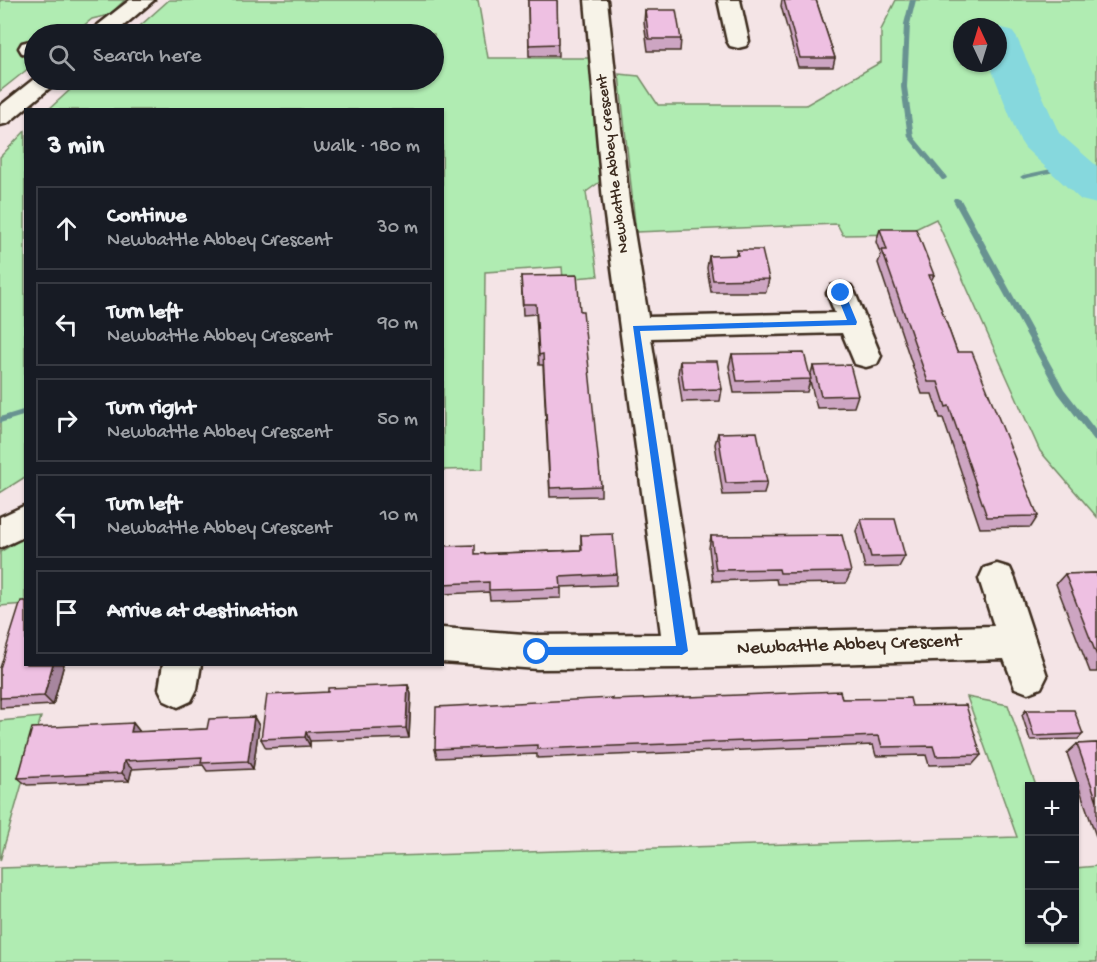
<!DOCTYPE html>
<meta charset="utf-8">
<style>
:root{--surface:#171b24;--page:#20242c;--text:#f1f3f6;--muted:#9ea1a6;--line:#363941}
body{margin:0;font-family:"Gochi Hand",sans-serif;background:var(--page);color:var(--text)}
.controls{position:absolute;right:18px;bottom:18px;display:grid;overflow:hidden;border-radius:0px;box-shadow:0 2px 4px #0004}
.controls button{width:54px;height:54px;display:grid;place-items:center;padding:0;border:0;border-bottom:2px solid var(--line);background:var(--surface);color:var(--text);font:30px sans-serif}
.compass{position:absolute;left:953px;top:18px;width:54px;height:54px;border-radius:50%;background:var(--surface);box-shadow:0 2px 4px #0004;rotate:356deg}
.stop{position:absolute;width:18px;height:18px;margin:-14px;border:4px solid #1a73e8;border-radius:50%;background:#fff}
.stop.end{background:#1a73e8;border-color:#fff;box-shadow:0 2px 6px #0008}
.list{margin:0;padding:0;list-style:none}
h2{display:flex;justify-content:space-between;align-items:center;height:78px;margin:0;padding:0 24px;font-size:26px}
h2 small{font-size:20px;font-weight:400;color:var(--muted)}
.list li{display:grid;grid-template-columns:39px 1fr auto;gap:18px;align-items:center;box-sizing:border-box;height:84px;margin:0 12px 12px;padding:0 12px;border:2px solid var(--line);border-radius:0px}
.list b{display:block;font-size:22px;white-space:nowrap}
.list p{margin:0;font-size:20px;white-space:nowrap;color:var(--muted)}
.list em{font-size:20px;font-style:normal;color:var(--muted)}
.icon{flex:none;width:33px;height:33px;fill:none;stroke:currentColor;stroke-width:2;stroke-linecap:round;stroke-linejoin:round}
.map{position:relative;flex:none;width:1097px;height:962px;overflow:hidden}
.search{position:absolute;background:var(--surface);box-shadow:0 2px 4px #0004;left:24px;top:24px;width:420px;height:66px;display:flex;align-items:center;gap:15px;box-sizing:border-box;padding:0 21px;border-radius:33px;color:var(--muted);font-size:22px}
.panel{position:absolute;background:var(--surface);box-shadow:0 2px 4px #0004;left:24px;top:108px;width:420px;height:558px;border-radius:0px}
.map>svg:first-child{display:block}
</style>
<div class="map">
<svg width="1097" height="962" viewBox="0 0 1097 962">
<rect width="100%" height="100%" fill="#f4e4e6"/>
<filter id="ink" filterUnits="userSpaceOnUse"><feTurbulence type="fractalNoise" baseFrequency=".0167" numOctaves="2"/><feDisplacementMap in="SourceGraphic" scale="12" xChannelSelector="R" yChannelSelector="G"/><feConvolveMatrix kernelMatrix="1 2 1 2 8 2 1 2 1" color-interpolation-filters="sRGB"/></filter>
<g filter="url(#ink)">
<path fill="#b0ecb2" stroke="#768b68" stroke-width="1.5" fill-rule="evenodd" d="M0 0H125L109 15 92 19 73 34H34V64L0 91Z
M169 0H478L488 58H591L601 181 586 192 598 276 563 279 562 267 485 272 483 469 443 470 442 110H48L81 80H434V34H131Z
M896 0H1097V517L1040 451 936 219 905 234 843 235 837 224 636 232 619 74 639 76 658 105H806L881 62V30ZM962 27H998V63H962Z
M25 131V477L0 493V157Z
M25 537V604L0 606V552Z
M967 697 1008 705 1036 786H1030V940H1074L1075 868 1097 866V962H0V868L1017 837Z
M41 717 0 861V721Z"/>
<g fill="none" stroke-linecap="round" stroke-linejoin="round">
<path fill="#689291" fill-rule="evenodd" d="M910 0H916L910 24 907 87 914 137 946 176 947 178 944 180H942L908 137 901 87 904 24Z
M1070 165 1073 167 1072 168 1023 179 1020 177 1023 175Z
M954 198H957L961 200 1064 389 1097 432V441L1094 440 1058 393 953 200Z
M26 409V415L0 423V417Z"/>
<path fill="#86d8dd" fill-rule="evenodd" d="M996 27H998L1011 30 1017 38 1059 133 1097 166V204L1081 200 1025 148 1019 139 989 63H998Z"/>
<defs>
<path id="minor" d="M585 0H607L629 201 648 317 835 313 827 293 831 286 841 283 851 286 855 293 881 356 877 364 866 367 855 364 842 333 651 338 698 634 994 626 979 579 984 568 997 564 1010 568 1015 579 1047 676 1041 688 1028 693 1015 688 1004 659 682 668 537 669 442 662V628L537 635 661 634 603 201Z
M718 0H740L749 41 746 46 738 48 730 46 727 41Z
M30 41 34 42V56L22 53 19 48 22 43Z
M26 505V536L0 548V517Z
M163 664H201L197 689 191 701 178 707 165 701 159 689Z"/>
<path id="major" d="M130 0H154L114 34H90L93 29Z
M34 79 59 80 8 123 0 125V106Z"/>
</defs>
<use href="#minor" stroke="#3b2a1e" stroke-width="5"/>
<use href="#major" stroke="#3b2a1e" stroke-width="5"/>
<use href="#minor" fill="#f7f3e8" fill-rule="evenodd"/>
<use href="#major" fill="#f7f3e8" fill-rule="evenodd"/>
</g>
<path fill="#cda5c2" stroke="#3b2a1e" stroke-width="1.5" d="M528 0H557L558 56H529Z
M782 0H816L835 58 833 67H798L781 6Z
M645 10 681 39 680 51H648L644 22Z
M880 229 934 275 931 281 957 352 1038 516 1031 527 980 528 943 418H940L932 394H922L878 263 881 255 876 242Z
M737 250 769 279 766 292H711L707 268 709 256H736Z
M521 276 580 311 601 486V496L550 497 543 365H539L536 314 523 315Z
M732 354 810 377 813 366 858 395 854 407 817 408 810 381 807 392 734 393 729 366Z
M680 361 722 389 720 401 682 402 678 373Z
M718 433 767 482 764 494 723 495 715 444Z
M861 519 905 556 899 567 865 568 856 531Z
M581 535 617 574 616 585 561 587V598L490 600 489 592 443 594 442 546 476 554 581 550Z
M711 536 851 572 846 583 777 584 776 579 713 581 709 548Z
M1097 573V672H1090L1056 584 1065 574Z
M26 664H64L53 705 0 708V668Z
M408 685 411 694 409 738 310 741V746L266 748 261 739 328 692Z
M842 699 912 706 981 755 973 764 929 765 926 755 876 756 873 745 537 758V754L437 758 435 749Z
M1026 710 1083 734 1078 739 1030 740 1022 715Z
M254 717 259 726 253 769 207 771 203 765 132 769 129 781 27 785 18 778 133 723 140 732 207 729Z
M1097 743V839L1067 753 1077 744Z"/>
<path fill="#a7869e" stroke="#3b2a1e" stroke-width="1.5" d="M53 664H64L53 705 44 696Z
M408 685 411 694 409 738 406 728Z
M254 717 259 726 253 769 248 761Z
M133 723 140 732H131Z
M306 732 310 741V746L305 737Z
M124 761 132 769 129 781 122 773Z"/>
<path fill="#eec0e2" stroke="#3b2a1e" stroke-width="1.5" d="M528 0H557L558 44 529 45Z
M784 0H816L835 58H800Z
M645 10H676L681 39H649Z
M880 229H916L934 275H929L957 352H972L1038 516 987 517 949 406 946 407 938 382H928L882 250H887Z
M737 250H762L769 279 713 280 709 256 738 255Z
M577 275 580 311H583L601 486 550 488 543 354 539 355 536 304H523L521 276Z
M804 353 811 379 737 381 732 354Z
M680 361H717L722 389 684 390Z
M850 365 858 395 821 396 813 366Z
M757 432 767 482 726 483 718 433Z
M861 519H895L905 556 871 557Z
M613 534 617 574 560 577 561 588 489 590V582L442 584V546L475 545V554L582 550 581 535Z
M842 535 851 572 780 573 779 569 716 570 711 536Z
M1097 573V656L1065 574Z
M21 601H26V664H53L44 696 0 698V668Z
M408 685 406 728 306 732 305 737 261 739 267 695 328 692V688Z
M840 691 842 699 910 698 912 706 966 705 981 755 936 756 933 746 882 747 879 736 537 749V745L435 749 436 707 612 698V700Z
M1026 710H1074L1083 734 1034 736Z
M254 717 248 761 201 763 202 757 124 761 122 773 18 778 32 728 133 723 131 732 207 729 209 719Z
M1097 743V801L1077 744Z"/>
</g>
<path fill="#1a73e8" d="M841 290 845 293 857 322 856 325 640 331 688 651 682 655H533V648L537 647 676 646 633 326 847 320 836 293Z"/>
<g text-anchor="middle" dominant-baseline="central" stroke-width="4.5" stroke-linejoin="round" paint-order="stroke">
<g font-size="16" fill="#3b2a1e" stroke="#f7f3e8">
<text transform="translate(614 164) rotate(-97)">Newbattle Abbey Crescent</text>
</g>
<g font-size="20" fill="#3b2a1e" stroke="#f7f3e8">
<text transform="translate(849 646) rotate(-2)">Newbattle Abbey Crescent</text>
</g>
</g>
</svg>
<div class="controls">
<button>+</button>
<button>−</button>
<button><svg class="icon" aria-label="locate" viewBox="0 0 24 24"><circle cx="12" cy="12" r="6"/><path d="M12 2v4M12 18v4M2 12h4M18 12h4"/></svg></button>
</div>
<svg class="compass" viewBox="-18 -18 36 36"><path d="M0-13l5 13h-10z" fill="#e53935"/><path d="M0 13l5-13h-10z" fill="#9ea1a6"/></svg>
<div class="stop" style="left:537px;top:652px"></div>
<div class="stop end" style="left:841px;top:293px"></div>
<div class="search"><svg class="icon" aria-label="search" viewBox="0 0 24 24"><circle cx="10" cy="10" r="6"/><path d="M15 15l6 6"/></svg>Search here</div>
<section class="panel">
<h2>3 min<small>Walk · 180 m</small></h2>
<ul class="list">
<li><svg class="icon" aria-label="ahead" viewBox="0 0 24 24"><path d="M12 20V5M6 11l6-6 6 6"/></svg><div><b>Continue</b><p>Newbattle Abbey Crescent</p></div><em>30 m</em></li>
<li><svg class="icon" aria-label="left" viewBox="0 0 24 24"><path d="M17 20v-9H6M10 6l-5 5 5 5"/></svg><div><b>Turn left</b><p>Newbattle Abbey Crescent</p></div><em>90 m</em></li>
<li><svg class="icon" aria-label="right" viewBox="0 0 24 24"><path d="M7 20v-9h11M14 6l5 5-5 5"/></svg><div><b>Turn right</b><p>Newbattle Abbey Crescent</p></div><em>50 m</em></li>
<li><svg class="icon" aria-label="left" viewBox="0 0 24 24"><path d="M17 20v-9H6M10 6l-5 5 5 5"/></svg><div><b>Turn left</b><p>Newbattle Abbey Crescent</p></div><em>10 m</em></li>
<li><svg class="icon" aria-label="arrive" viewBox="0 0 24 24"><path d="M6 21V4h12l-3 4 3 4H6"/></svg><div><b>Arrive at destination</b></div></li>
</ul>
</section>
</div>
